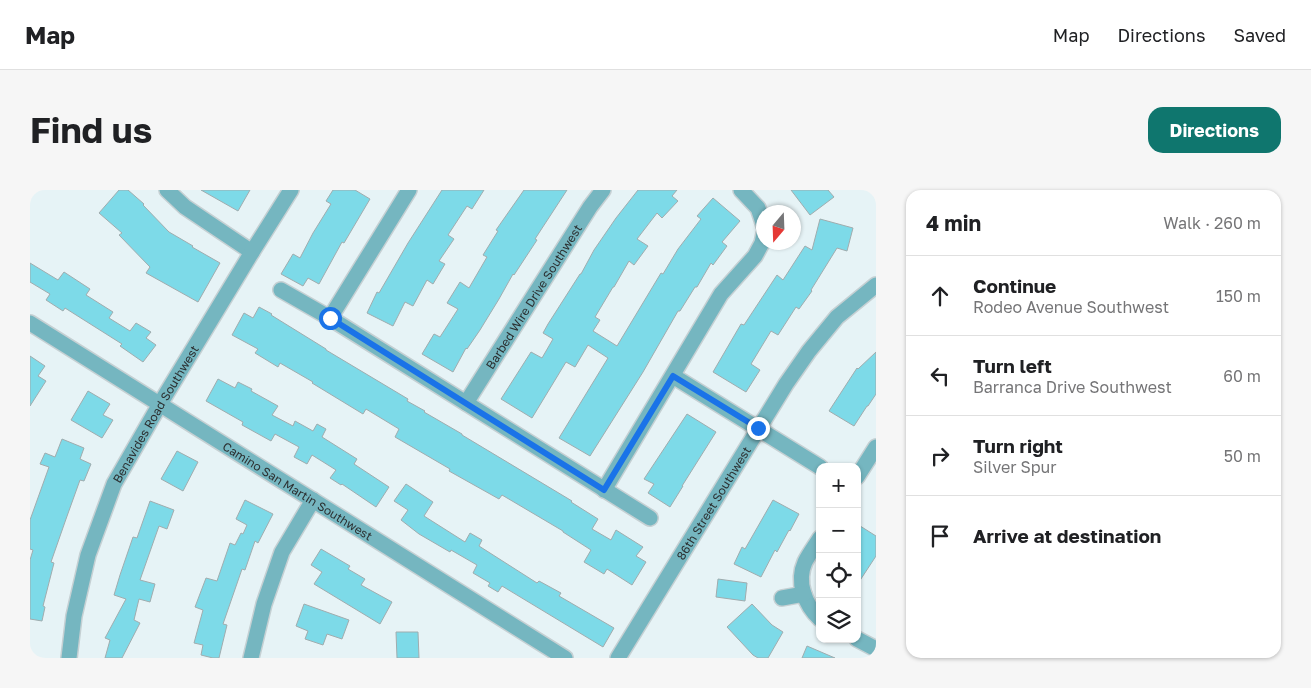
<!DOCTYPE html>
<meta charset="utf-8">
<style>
:root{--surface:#fff;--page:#f6f6f6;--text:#202124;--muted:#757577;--line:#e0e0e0;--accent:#0f766e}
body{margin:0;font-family:"Golos Text",sans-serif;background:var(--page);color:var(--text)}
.controls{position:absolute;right:15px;bottom:15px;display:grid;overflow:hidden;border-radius:10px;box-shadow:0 1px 4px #0004}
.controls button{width:45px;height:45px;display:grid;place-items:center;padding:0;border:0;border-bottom:1px solid var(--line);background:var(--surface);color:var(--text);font:25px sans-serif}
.compass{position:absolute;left:726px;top:15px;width:45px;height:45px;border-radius:50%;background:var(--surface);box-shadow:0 1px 4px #0004;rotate:199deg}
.stop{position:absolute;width:15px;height:15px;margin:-11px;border:4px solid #1a73e8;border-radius:50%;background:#fff}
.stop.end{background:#1a73e8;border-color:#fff;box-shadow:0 1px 5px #0008}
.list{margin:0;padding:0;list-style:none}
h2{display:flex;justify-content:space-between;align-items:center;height:65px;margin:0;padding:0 20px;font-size:21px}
h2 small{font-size:16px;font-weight:400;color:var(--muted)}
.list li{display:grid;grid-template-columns:32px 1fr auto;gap:15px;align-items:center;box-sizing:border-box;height:80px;padding:0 20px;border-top:1px solid var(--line)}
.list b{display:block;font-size:19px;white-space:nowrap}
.list p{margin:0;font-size:16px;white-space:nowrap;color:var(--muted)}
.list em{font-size:16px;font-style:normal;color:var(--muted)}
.icon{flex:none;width:28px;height:28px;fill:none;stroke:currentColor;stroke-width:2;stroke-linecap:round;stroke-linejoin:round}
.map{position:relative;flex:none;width:846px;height:468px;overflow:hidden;border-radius:15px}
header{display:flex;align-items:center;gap:30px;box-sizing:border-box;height:70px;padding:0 25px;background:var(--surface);border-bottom:1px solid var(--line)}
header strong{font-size:24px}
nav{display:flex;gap:28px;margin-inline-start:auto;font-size:18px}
.intro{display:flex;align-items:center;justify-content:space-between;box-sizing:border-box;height:120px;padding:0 30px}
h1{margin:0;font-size:35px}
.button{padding:12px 22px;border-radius:15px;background:var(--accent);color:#fff;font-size:18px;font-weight:700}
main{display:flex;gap:30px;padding:0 30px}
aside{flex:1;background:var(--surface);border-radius:15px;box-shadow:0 1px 4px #0004}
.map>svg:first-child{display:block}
</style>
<header>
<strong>Map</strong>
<nav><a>Map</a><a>Directions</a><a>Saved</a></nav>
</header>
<div class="intro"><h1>Find us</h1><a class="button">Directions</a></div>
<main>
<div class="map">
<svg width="846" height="468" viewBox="0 0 846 468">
<rect width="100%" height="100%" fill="#e6f3f6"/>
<path fill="#7ddae8" stroke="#a0acae" d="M89 0H98L114 14 113 15 139 42 163 56 162 57 190 73 168 112 116 83 120 77 89 45 92 43 69 23Z
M171 0H220L208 21Z
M303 0H325L340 9 314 53 312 52 289 94 278 88 273 96 251 84 263 64 270 68 283 43 301 14 296 11Z
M412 0H454L442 19 437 16 418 45 424 49 409 71 415 74 403 94 397 90 383 116 375 112 363 136 337 123 347 102 349 103 378 53Z
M494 0H537L505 49 507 50 484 85 483 84 469 109 450 140 437 159 436 158 423 182 392 164 404 144 410 147 428 119 417 113 430 92 439 98 457 67 453 65 468 41 466 40Z
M608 0H647L642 6 648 11 632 28 627 23 607 49 618 56 604 75 599 71 584 97H583L565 127 570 130 563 141 587 156 631 83 633 84 648 59 671 29 667 26 683 8 710 31 692 52 697 56 683 75 681 73 667 97H665L650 121H648L613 182 560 266 529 248 578 168 558 155 545 177 536 172 502 228 471 209 501 162 512 168 523 149 513 143 518 134 550 84H551L564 60 586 28Z
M761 0H798L804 7 780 25Z
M790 29 823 38 817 61 807 58 781 100 782 101 769 119 766 117 748 145 741 141 721 174 730 180 716 202 683 182 711 134 714 135 747 85 753 90 775 56 782 60Z
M0 73 28 90 34 82 60 99 56 105 83 122 79 128 100 141 106 133 121 142 116 148 126 155 113 172 90 156 92 154 35 118 33 121 16 110 20 104 0 92Z
M229 117 242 124 241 125 296 159V160L378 209 377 211 395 221 394 222 432 244V245L542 311 541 312 568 329 562 339 581 350 586 340 613 357 606 366 616 372 602 395 577 379 574 384 554 372 561 360 533 342V341L472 305 469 309 419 281 420 279 365 247 369 239 336 219 333 224 282 193 283 192 250 173 248 177 225 163 228 159 202 145 214 123 223 128Z
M846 162V204L838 216H837L824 236 799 221 827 178 828 179Z
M0 166 15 176 8 186 16 191 0 216Z
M188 189 205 198 208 192 222 199 221 201 248 216 242 225 263 236 265 231 283 241 287 234 296 239 292 247 327 269 324 274 359 297 346 317 312 294 311 295 300 288 306 280 282 265 277 274 264 267 269 257 245 244 241 251 212 235 213 232 176 211Z
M58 201 80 214 73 225 83 230 72 248 41 230Z
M657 224 686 242 652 296H653L640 317 618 303 624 294 614 289Z
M32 249 54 258 50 269 61 274 54 291 50 290 36 329 21 372 24 373 13 416 15 417 12 431 0 429V370L3 360 0 359V330L19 277 10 274 15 263 25 267Z
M147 261 168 272 153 301 131 289Z
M376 294 403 312 394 326 435 352 440 343 452 350 449 356 507 393 509 391 531 403 529 406 584 438 573 457 472 396 468 402 458 396 460 393 443 383 447 375 421 360 420 362 389 344 371 330 378 320 364 311Z
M215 310 243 324 228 353 225 351 215 380 212 379 193 434 197 435 189 468H183L171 465 173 455 164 453 173 420 165 417 176 388 187 391 200 353 205 355 211 343 213 344 217 335 206 329Z
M743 310 769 324 760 341 759 340 747 362 745 360 731 387 704 374 712 357 715 359Z
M120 311 144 320 137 339 129 336 110 390 125 394 120 412 109 409 104 430 110 433 92 468H75L80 450 75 448 96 409 84 405 90 385 103 347 107 348Z
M827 334 846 346V366L827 395Z
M291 359 320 376 318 379 335 389 331 395 362 412 350 434 284 394 292 382 281 375Z
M688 389 717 393 715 411 686 407Z
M274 414 319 430 312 449 297 444 293 455 275 449 278 441 266 436Z
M722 414 742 435 753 442 738 468H728L723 465 697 437Z
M366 442H388L389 468H367Z
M777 456 805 468H772Z"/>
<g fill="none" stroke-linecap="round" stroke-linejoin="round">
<defs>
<g id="minor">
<path d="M137 0 155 17 222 62"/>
<path d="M711 0 728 18 734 36"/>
<path d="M251 100 300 128 620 328"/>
<path d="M300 128 379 0"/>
<path id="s1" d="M0 133 535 468"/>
<path d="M643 186 790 277"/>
<path id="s2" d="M436 213 560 17 573 0"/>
<path d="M827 287 846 257"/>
<path d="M574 300 691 104 725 66 732 53 734 44"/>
<path d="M790 348C785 356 779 364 775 372 766 392 775 415 790 429"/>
<path d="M752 408 774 404"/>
<path d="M827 449 846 459"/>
<path id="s3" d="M39 468 44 426 58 365 84 294 130 214 222 62 261 0"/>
<path d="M221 468 234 414 252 362 283 310"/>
<path id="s4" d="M588 468 756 194 779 161 807 127 846 95"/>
</g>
</defs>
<use href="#minor" stroke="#c5d0d3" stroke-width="18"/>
<use href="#minor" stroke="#75b6c0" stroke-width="15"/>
</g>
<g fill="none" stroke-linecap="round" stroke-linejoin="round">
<path stroke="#1a73e8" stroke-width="6" d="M300 128 574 300 643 186 728 238"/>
</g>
<g text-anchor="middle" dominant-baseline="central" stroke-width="4" stroke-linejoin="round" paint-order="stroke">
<g font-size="12" fill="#2c3132" stroke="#e6f3f6">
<text stroke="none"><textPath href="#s2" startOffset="126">Barbed Wire Drive Southwest</textPath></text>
<text stroke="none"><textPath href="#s3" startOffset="262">Benavides Road Southwest</textPath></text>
<text stroke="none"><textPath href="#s1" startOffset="316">Camino San Martin Southwest</textPath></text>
<text stroke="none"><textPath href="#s4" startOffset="182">86th Street Southwest</textPath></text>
</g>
</g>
</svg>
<div class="controls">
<button>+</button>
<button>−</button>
<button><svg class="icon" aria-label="locate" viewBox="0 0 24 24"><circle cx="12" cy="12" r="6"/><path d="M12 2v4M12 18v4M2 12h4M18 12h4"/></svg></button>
<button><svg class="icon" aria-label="layers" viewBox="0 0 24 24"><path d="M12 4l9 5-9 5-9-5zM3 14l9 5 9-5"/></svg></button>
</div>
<svg class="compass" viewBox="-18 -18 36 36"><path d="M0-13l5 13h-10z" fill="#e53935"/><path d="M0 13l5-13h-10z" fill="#757577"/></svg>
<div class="stop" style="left:300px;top:128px"></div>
<div class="stop end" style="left:728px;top:238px"></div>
</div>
<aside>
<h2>4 min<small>Walk · 260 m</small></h2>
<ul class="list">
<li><svg class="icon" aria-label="ahead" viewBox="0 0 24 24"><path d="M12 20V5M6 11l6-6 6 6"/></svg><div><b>Continue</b><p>Rodeo Avenue Southwest</p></div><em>150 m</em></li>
<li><svg class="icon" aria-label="left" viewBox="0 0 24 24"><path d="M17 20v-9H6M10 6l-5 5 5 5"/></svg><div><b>Turn left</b><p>Barranca Drive Southwest</p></div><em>60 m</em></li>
<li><svg class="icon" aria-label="right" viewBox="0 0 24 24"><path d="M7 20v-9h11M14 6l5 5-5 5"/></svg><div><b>Turn right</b><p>Silver Spur</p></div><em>50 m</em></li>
<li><svg class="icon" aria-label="arrive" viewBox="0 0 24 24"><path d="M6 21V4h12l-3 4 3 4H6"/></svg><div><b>Arrive at destination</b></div></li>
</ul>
</aside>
</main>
